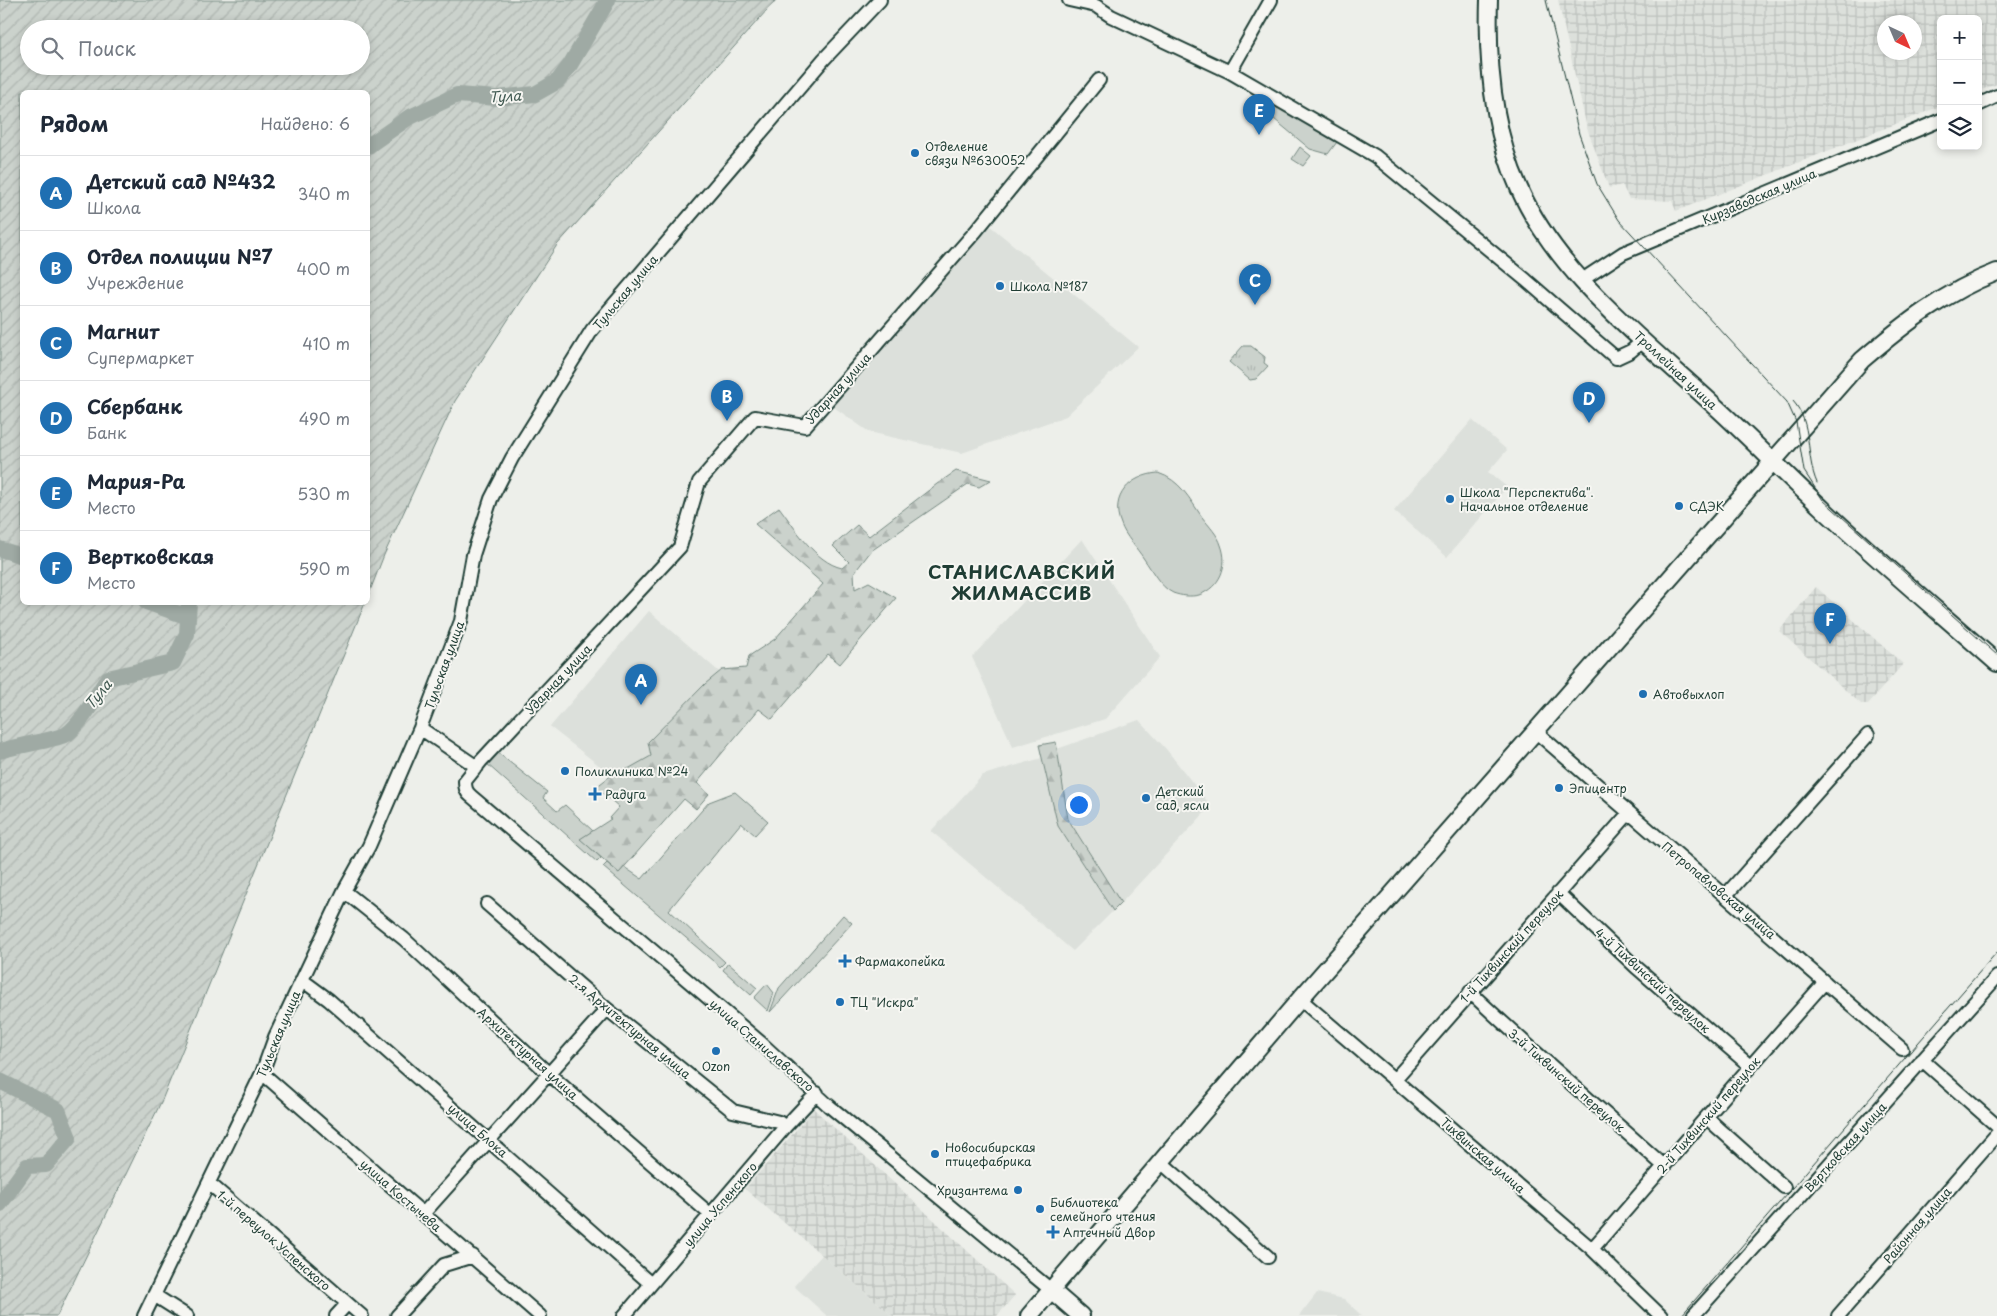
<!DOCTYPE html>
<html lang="ru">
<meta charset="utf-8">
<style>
:root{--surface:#fff;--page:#f6f6f7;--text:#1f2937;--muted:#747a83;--line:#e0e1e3;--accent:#1f6fb2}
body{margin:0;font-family:"Playpen Sans",sans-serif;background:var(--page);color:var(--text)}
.controls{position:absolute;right:15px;top:15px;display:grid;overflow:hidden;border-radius:8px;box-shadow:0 2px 8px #0003}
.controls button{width:45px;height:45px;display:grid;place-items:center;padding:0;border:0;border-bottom:1px solid var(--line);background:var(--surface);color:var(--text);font:25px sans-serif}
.compass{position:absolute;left:1877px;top:15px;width:45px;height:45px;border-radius:50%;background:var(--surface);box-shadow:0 2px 8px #0003;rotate:136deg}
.you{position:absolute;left:1078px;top:804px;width:18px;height:18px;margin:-12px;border:4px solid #fff;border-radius:50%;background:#1a73e8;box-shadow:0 0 0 8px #1a73e833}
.badge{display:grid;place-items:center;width:32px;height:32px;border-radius:50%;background:var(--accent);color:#fff;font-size:16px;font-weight:700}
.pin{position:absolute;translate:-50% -41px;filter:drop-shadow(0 1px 2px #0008)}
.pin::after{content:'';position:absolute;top:26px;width:18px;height:15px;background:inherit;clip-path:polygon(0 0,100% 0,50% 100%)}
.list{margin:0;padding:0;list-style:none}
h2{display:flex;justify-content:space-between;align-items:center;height:65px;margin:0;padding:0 20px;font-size:21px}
h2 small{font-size:16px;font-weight:400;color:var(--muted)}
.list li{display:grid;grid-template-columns:32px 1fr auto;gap:15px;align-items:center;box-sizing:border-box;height:75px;padding:0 20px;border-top:1px solid var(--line)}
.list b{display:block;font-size:19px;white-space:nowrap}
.list p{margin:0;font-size:16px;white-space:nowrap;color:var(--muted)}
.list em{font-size:16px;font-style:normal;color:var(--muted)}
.icon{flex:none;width:28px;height:28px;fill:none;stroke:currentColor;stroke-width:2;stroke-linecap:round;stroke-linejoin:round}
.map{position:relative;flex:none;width:1997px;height:1316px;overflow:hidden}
.search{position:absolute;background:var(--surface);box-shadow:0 2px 8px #0003;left:20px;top:20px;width:350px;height:55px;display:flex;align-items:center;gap:12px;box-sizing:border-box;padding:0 18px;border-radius:28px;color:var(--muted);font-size:19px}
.panel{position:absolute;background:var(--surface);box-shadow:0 2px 8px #0003;left:20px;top:90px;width:350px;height:515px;border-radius:8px}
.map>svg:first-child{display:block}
</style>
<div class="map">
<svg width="1997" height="1316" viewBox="0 0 1997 1316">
<defs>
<pattern id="industrial-grid" width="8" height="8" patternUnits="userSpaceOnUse" patternTransform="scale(1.25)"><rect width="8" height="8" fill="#dce0db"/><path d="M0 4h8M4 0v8" fill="none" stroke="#bcc1bd"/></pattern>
<pattern id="forest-firs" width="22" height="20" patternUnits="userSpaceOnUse" patternTransform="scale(1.25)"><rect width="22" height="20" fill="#cbd2cc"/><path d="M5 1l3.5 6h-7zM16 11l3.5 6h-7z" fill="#aeb5b0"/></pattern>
<pattern id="park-tufts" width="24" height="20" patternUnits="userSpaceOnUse" patternTransform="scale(1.25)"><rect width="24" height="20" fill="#cbd2cc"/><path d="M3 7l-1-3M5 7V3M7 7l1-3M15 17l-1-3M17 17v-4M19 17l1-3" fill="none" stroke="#aeb5b0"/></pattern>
<pattern id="garden-furrows" width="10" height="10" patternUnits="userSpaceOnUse" patternTransform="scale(1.25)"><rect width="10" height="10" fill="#cbd2cc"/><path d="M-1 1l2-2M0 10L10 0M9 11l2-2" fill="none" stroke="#aeb5b0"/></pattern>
</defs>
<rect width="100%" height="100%" fill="#edefea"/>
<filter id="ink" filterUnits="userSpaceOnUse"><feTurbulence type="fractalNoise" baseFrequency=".02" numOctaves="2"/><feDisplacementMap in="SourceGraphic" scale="10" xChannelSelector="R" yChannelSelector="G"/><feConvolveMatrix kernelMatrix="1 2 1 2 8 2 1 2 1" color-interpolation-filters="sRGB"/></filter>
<g filter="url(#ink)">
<path fill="#dce0db" d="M989 225 1138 347 1066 416 962 453 869 432 831 405Z
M1472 420 1507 450 1488 472 1507 487 1447 557 1394 511Z
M1082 539 1160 657 1105 719 1013 747 972 657Z
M649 611 732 683 637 795 550 727Z
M1139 720 1166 749 1211 806 1121 903 1068 819 1057 749Z
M1042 758 1058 826 1113 911 1073 951 931 831 983 775Z
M822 1255 893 1316H827L794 1286Z
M1317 1293 1344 1299 1362 1316H1299Z"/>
<path fill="url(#industrial-grid)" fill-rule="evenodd" d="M1558 0H1997V84L1978 91V19H1941V106L1676 211 1672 201 1629 199 1622 185 1609 188 1587 128ZM1884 22H1914V52H1884Z
M1816 587 1903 664 1868 704H1861L1779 631Z
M814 1109 1015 1295 997 1316H893L745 1189Z"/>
<path fill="#cbd2cc" stroke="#758880" d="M1275 104 1335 140 1337 142 1328 154 1310 149 1268 114 1271 106Z
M1300 147 1311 156 1303 166 1292 159Z
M1158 473C1180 480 1189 498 1202 517 1209 526 1218 535 1221 545 1229 566 1220 587 1199 595 1191 597 1181 596 1173 593 1160 587 1152 570 1144 559 1137 548 1125 536 1121 524 1109 496 1131 475 1158 473Z
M497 752 547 792 543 798 557 811 565 805 593 831 581 839 601 858 597 862 487 764Z
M735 792 768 821 755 835 741 823 669 910 725 962 720 967 603 867 607 863 619 873 624 867 642 879 709 802Z
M843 915 852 923 770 1012 779 988Z
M728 963 757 988 751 995 723 970Z
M767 984 774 993 768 1011 754 998Z"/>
<path fill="url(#forest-firs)" stroke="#758880" d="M956 471 991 480 979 487 968 484 871 551 854 573 855 589 869 582 896 598 840 664 828 654 772 719 759 709 697 783 709 794 696 809 684 799 619 873 580 839 611 819 609 818 619 807 596 787 617 771 628 769 651 756 648 742 705 684 722 670 746 668 749 656 775 639 823 584 755 524 779 507C795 528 815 562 842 568L849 562 833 546 857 525 869 536 937 484Z
M1056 742 1068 819 1121 903 1113 911 1058 826 1039 745Z"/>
<path fill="url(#park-tufts)" stroke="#758880" d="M1243 346H1251L1265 357 1264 363 1268 366 1256 379 1250 380 1229 362Z"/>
<path fill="url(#garden-furrows)" stroke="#758880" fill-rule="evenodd" d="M0 0H776L557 245 455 401 384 555 368 596V92H22V602L365 603 162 1100 57 1316H0ZM29 29H361V66H29Z"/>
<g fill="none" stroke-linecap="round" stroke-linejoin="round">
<path stroke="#9faaa4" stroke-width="16" d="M368 146 408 118 457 95 497 98 535 94 558 81 570 65 608 0
M0 549 22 556
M146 602 188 617
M0 751C14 746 60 739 67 734 83 722 97 694 108 678L173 663 187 634 189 602
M0 1081 58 1110 69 1138 46 1165 27 1166 0 1204"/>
<defs>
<path id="minor" d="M1069 0 1096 6 1111 16 1230 72 1375 156 1526 280 1616 358 1631 351 1644 340
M1230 72 1271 0
M1978 105 1997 96
M1582 280 1623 253 1941 120
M420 728 477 767
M1535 731 1902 1049
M344 891 404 939 549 1074 711 1215
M1558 893 1636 967 1750 1066
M1726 895 1868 735
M487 904 607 1009 733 1111 779 1122 785 1127
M302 980 329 1000 651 1284
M1470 992C1533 1052 1600 1108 1664 1166
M1300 999 1592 1249 1661 1316
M1922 1060 1997 1126
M262 1073 540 1316
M1395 1079 1629 813
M1707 1118 1784 1187
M1161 1162 1268 1257
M209 1183 362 1316
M423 1214 607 1009
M1592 1249C1670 1160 1746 1070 1825 982
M1051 1290 828 1105 760 1042 471 796C466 792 465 788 465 781L481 761 680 547 699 482 755 417 805 426 976 231 1099 80
M154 1295 187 1316
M144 1316 262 1073 275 1037 344 891 369 846 420 728 461 621 473 555 491 499 512 458 592 330 824 59 880 0
M336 1316 347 1304
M397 1316 444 1265 473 1256
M624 1316 785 1127 817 1093
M1693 1316 1997 977
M1838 1316 1997 1134"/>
<path id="major" d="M1489 0C1487 62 1493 131 1519 188 1558 276 1647 343 1716 407 1753 441 1787 476 1824 510 1880 562 1939 612 1997 663
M1051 1290 1081 1316
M1029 1316 1300 999 1862 360C1904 324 1945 292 1997 272"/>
</defs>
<use href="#minor" stroke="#1f3d34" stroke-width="16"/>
<use href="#major" stroke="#1f3d34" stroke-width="20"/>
<use href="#minor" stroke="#f6f6f2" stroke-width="12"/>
<use href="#major" stroke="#f6f6f2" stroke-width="16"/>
<path stroke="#1f3d34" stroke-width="1" d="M1546 0 1579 134 1597 184 1619 220 1787 402 1796 422 1804 471 1823 500 1997 655
M1793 401C1813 423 1805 456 1817 483
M1681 1316 1997 952"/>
</g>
</g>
<g fill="#1f6fb2" stroke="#f6f6f2" stroke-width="2">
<circle cx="915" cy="153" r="5"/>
<circle cx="1000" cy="286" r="5"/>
<circle cx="1450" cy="499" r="5"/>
<circle cx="1679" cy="506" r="5"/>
<circle cx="1643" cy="694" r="5"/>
<circle cx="565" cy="771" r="5"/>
<circle cx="1559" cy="788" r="5"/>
<path d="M592.5 786.5h5v5h5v5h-5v5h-5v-5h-5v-5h5z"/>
<circle cx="1146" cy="798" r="5"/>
<path d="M842.5 953.5h5v5h5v5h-5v5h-5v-5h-5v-5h5z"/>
<circle cx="840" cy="1002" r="5"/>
<circle cx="716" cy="1051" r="5"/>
<circle cx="935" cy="1154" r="5"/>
<circle cx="1018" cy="1190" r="5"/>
<circle cx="1040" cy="1209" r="5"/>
<path d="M1050.5 1224.5h5v5h5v5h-5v5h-5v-5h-5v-5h5z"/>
</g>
<g text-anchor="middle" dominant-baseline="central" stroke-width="4" stroke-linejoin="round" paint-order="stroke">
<g font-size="12" fill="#1f3d34" stroke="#f6f6f2" text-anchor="start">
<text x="925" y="146">Отделение<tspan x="925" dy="14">связи №630052</tspan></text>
<text x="1010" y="286">Школа №187</text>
<text x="1460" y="492">Школа "Перспектива".<tspan x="1460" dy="14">Начальное отделение</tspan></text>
<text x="1689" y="506">СДЭК</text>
<text x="1653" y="694">Автовыхлоп</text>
<text x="575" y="771">Поликлиника №24</text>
<text x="1569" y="788">Эпицентр</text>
<text x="1156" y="791">Детский<tspan x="1156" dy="14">сад, ясли</tspan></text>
<text x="605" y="794">Радуга</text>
<text x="855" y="961">Фармакопейка</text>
<text x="850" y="1002">ТЦ "Искра"</text>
<text x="716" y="1066" text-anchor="middle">Ozon</text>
<text x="945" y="1147">Новосибирская<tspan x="945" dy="14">птицефабрика</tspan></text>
<text x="1008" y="1190" text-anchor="end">Хризантема</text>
<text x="1050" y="1202">Библиотека<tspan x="1050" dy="14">семейного чтения</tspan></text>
<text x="1063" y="1232">Аптечный Двор</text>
</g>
<g font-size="12" fill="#1f3d34" stroke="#f6f6f2">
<text transform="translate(1759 196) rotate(-23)">Кирзаводская улица</text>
<text transform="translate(625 292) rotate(-50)">Тульская улица</text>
<text transform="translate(1676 370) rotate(43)">Троллейная улица</text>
<text transform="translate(838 388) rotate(-48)">Ударная улица</text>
<text transform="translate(444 665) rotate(-70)">Тульская улица</text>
<text transform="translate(558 679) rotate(-47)">Ударная улица</text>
<text transform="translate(1719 890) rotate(40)">Петропавловская улица</text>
<text transform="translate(1511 946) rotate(-48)">1-й Тихвинский переулок</text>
<text transform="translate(1653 980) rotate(42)">4-й Тихвинский переулок</text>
<text transform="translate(630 1026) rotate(40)">2-я Архитектурная улица</text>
<text transform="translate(278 1034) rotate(-67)">Тульская улица</text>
<text transform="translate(762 1045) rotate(41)">улица Станиславского</text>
<text transform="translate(528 1053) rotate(42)">Архитектурная улица</text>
<text transform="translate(1567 1080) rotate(41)">3-й Тихвинский переулок</text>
<text transform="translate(1708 1115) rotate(-49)">2-й Тихвинский переулок</text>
<text transform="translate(478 1130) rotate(41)">улица Блока</text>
<text transform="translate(1845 1147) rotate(-48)">Вертковская улица</text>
<text transform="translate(1483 1155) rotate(41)">Тихвинская улица</text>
<text transform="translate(401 1195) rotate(41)">улица Костычева</text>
<text transform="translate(720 1204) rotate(-50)">улица Успенского</text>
<text transform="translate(1917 1225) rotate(-49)">Районная улица</text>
<text transform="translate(274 1240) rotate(41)">1-й переулок Успенского</text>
</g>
<g font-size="14" font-style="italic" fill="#3f5850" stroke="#f6f6f2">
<text transform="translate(505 96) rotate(-3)">Тула</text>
<text transform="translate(98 694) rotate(-50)">Тула</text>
</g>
<g font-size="18" font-weight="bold" letter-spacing="1" fill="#1f3d34" stroke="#f6f6f2">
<text x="1022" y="571">СТАНИСЛАВСКИЙ<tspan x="1022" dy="21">ЖИЛМАССИВ</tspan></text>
</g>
</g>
</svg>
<div class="controls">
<button>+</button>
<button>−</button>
<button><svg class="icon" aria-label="layers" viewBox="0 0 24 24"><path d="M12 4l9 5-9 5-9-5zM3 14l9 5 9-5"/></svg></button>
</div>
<svg class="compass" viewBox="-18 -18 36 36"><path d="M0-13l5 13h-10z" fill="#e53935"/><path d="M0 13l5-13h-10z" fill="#747a83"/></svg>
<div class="you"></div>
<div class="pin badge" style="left:641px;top:705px">A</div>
<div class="pin badge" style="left:727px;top:421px">B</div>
<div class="pin badge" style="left:1255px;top:305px">C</div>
<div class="pin badge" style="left:1589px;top:423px">D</div>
<div class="pin badge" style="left:1259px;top:135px">E</div>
<div class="pin badge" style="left:1830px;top:644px">F</div>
<div class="search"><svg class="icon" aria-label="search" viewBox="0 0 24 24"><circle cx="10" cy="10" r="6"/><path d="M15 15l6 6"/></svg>Поиск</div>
<section class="panel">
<h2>Рядом<small>Найдено: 6</small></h2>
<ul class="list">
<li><span class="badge">A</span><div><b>Детский сад №432</b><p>Школа</p></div><em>340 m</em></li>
<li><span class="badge">B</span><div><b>Отдел полиции №7</b><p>Учреждение</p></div><em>400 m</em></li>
<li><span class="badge">C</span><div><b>Магнит</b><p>Супермаркет</p></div><em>410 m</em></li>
<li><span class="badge">D</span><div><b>Сбербанк</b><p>Банк</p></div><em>490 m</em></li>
<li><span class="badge">E</span><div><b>Мария-Ра</b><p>Место</p></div><em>530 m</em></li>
<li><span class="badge">F</span><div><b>Вертковская</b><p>Место</p></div><em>590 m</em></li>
</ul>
</section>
</div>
